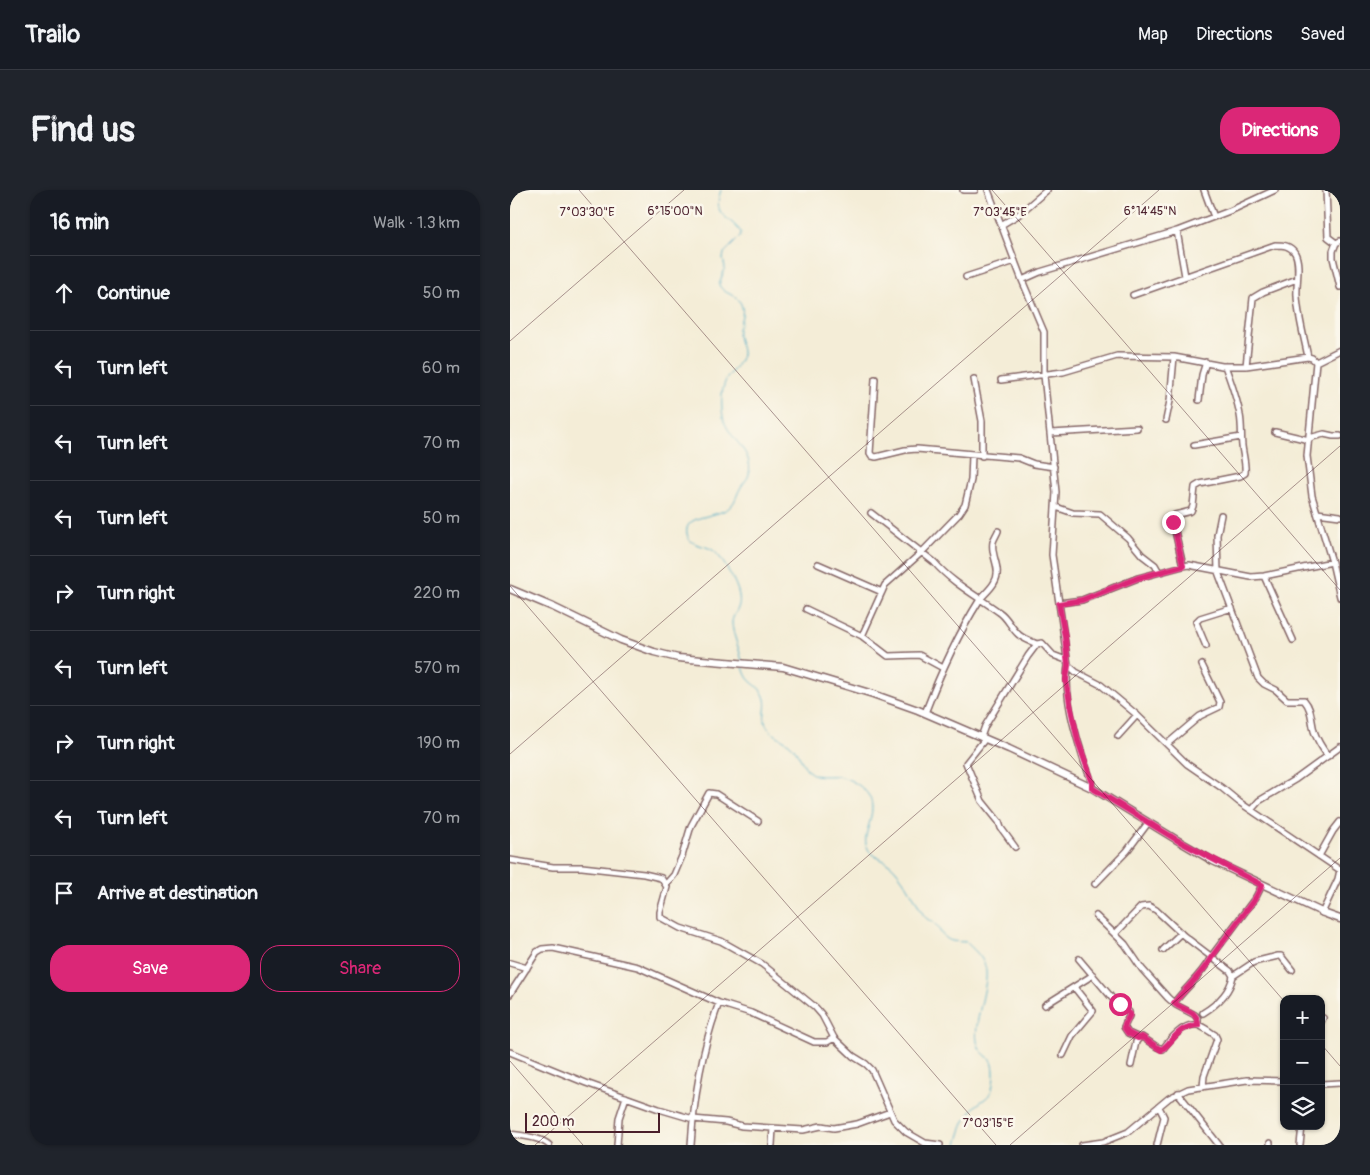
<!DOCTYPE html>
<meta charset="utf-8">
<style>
:root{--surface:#171b24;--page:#20242c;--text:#f1f3f6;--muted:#9ea1a6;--line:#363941;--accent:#db2777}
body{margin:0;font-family:Pangolin,sans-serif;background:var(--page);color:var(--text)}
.controls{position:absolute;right:15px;bottom:15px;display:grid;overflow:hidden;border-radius:10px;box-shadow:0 1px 4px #0004}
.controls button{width:45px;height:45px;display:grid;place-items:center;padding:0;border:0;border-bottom:1px solid var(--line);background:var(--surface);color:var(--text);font:25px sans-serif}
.scale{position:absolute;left:15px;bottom:12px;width:135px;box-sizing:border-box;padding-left:5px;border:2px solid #4a1f2b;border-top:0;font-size:14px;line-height:18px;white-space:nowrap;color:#4a1f2b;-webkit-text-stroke:4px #fbf7ec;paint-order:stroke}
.stop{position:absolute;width:15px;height:15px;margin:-11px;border:4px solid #db2777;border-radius:50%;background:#fff}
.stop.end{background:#db2777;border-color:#fff;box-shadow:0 1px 5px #0008}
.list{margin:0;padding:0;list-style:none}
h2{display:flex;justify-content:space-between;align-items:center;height:65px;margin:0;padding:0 20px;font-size:21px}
h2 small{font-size:16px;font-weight:400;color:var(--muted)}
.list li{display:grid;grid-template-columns:32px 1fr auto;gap:15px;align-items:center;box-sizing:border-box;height:75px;padding:0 20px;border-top:1px solid var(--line)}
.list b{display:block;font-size:19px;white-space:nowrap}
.list em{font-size:16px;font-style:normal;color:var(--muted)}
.actions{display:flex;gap:10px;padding:15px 20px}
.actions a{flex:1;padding:11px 0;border:1px solid var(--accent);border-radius:20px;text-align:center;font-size:18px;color:var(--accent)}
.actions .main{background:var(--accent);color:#fff}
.icon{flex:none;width:28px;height:28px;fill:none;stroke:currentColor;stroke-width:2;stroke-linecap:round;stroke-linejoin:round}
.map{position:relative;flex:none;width:830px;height:955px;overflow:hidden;border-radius:20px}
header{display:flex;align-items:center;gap:30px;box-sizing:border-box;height:70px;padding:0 25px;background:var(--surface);border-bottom:1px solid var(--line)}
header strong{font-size:24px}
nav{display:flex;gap:28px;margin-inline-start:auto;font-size:18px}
.intro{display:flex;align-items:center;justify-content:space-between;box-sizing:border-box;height:120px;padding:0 30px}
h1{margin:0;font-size:35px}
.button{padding:12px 22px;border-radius:20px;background:var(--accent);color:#fff;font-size:18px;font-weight:700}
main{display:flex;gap:30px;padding:0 30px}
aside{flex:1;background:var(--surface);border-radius:20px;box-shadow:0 1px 4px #0004}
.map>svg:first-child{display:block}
</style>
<header>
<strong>Trailo</strong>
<nav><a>Map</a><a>Directions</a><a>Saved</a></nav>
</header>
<div class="intro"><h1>Find us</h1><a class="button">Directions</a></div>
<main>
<aside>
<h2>16 min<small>Walk · 1.3 km</small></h2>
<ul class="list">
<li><svg class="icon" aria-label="ahead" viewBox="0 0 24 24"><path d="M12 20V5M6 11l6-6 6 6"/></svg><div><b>Continue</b></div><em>50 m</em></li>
<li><svg class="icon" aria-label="left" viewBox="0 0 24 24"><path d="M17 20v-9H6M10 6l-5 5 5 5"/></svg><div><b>Turn left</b></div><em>60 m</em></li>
<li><svg class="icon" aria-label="left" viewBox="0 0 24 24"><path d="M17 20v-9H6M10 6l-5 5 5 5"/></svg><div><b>Turn left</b></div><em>70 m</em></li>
<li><svg class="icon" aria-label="left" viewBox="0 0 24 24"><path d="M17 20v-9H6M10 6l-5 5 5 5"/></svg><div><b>Turn left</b></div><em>50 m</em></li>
<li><svg class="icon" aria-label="right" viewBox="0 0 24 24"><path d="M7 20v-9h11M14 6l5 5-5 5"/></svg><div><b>Turn right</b></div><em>220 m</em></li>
<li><svg class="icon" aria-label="left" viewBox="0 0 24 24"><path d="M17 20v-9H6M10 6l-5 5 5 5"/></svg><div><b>Turn left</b></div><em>570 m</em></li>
<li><svg class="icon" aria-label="right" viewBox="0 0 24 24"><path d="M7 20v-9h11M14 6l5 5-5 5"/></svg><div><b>Turn right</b></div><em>190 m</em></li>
<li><svg class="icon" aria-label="left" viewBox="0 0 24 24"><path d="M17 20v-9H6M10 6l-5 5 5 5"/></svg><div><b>Turn left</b></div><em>70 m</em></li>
<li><svg class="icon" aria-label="arrive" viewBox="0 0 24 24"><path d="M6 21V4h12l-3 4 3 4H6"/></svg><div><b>Arrive at destination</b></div></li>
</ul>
<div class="actions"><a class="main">Save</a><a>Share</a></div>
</aside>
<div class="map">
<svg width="830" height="955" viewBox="0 0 830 955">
<rect width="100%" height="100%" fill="#fbf7ec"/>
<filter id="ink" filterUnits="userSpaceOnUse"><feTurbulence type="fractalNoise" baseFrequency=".02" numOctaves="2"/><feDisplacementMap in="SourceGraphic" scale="10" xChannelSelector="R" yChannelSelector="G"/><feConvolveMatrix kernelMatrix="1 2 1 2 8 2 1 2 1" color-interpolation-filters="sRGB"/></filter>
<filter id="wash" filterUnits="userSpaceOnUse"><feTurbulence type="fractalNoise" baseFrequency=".0096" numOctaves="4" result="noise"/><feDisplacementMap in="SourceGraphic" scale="20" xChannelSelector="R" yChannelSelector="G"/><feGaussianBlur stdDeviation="1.12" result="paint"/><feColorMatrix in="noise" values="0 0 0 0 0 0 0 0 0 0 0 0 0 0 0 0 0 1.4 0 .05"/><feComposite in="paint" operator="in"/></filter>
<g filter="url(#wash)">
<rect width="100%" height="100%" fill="#f4edd7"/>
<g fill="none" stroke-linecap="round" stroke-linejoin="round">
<path stroke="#44a7c4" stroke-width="1" d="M211 0C202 27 217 24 231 42L230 47 214 63 213 69 215 77 209 95C213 104 227 104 231 114 235 123 230 131 228 139 226 149 233 156 232 165 230 172 225 178 220 184 210 196 211 213 213 227 217 248 244 260 239 284 238 289 234 292 231 297 227 303 226 311 221 316 209 329 173 323 177 344 179 357 196 354 204 361 211 367 218 380 223 389 227 397 232 409 228 418 226 424 223 425 222 432 222 444 230 459 232 472
M233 476C237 496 247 491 254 506 259 517 250 528 258 538 264 546 275 549 282 556 290 564 294 582 305 585 313 587 321 585 328 586 338 588 351 595 357 603 370 619 353 641 356 654 360 669 375 668 384 678 397 693 405 709 414 726 417 730 423 731 426 735 430 739 430 744 435 747 441 753 448 751 456 752 463 759 472 766 475 776 481 792 463 830 467 851 468 860 474 864 480 869 486 875 484 891 482 899 479 910 468 911 462 920 454 930 450 943 447 955"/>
</g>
</g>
<g filter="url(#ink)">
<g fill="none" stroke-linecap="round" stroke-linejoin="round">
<defs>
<path id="minor" d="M453 0H465
M478 0 512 90 534 142V185L546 302 542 365 558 475 566 482 591 495 627 525 677 574 712 598 729 612 830 680 828 689 812 723
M694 0 704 27
M816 0 818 47 826 53
M491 35 508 25 537 0
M667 41 675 86
M830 51 826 53 823 61V68L830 97
M456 87 505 71
M512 90 530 82 667 41 722 20 765 0
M623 105 765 55C773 55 780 55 785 63 791 75 786 93 787 106 788 126 794 147 798 167
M806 172 797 266 802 306 822 372 830 407
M806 172 830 160
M736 176 743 108 753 102 787 89
M365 189 360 263 362 266 366 267 395 260 407 259 509 268 524 274 544 277
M464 189 472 231V266
M491 190 553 182 607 166 664 167 712 176H736L798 167 802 168 806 172
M689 210 692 185 696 172
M656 230 660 211 664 167
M765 242 799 250
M541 243 627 238
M799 248 814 244 823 246H830
M684 255 731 247
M546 317 563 323 590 324 618 348 632 365 645 375 649 382
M361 323 424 372C442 393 467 406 489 422 497 427 500 436 507 443 511 448 520 451 527 454
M807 323 830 326
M711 325 707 345 708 382 748 488 754 494 766 500 777 510H794C802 519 801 530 804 541 807 550 812 558 818 566
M308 374 372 402
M673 376 663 332 665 325 681 321 683 316 685 297 690 294 730 286 735 283C736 274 733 265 732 256 731 246 732 235 730 225 727 208 721 192 715 176
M754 386 783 450
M549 413 572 410 628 388 673 376 679 375 741 387 754 386 822 372
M296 419 352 446 378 466 409 465 433 478
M352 446 375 395 412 362 449 324 455 315 461 290 462 265
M696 456 686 432 690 428 722 418
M558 475C554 506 564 539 573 568 576 579 582 588 582 598
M415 523C430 484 447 446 469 411 473 405 480 400 484 393 493 379 480 366 483 352 484 348 487 344 488 341
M608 546 627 525
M471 547 475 536 518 466 527 454 532 453 543 465 556 470
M475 549 456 573 472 611 489 632 491 638 505 657
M657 554 690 526 709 517 710 512 692 475
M741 620 749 611 786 589 830 557
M809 666 823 641 830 632
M0 670 43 677H72L134 684 151 688 157 697 150 722V727L170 738 211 751 252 774 305 817 312 825 324 848 343 866 356 874 362 880 384 930 396 942 415 953 430 955
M156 694 164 685 172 666 181 636 199 603 206 604 248 631
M585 694 617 661 638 633
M586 726 615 754 632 779 658 808 666 815 685 825 688 829V835
M606 743 631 717 639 716 646 720 674 746 720 781 723 786C720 802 706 815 693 823
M653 760 671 743
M569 769 602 808 619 822V826L614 837 618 843 629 848
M0 773 17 778
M723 786 744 772 768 766H771L782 780
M0 804 27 762 32 759 43 758 128 777 209 813 241 823 304 852H317L324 848
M664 813C676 797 692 785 701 767L746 707 752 695
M535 815 583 785
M811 832 813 828
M0 862 76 893 149 919 183 929 216 932 232 936 293 940 311 936 324 938 347 934 380 922
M553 865 562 846 583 821 564 797
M621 875 626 852 629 848 632 847 647 857 653 859C660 849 674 833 687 835 693 836 700 842 705 845L707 849 694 886 693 897
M811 894 830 893
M668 903 709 955
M0 944C12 946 30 947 39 955
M107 955 109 928 116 907
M181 955C184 907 192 858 209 813
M262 955 263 938
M572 955 593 952 618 942 659 908 678 899 737 890 774 891
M647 955 654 927 649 917
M760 955V953
M790 955 792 936"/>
<path id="major" d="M0 399 43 417 111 450 144 462 168 468 273 477 363 504 408 520 499 559 582 598 667 650 703 671 816 724 830 729"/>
</defs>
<use href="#minor" stroke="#866767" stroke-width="8"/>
<use href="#major" stroke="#866767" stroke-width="9"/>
<use href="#minor" stroke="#fff" stroke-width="5"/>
<use href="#major" stroke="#fff" stroke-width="6"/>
</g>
</g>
<g fill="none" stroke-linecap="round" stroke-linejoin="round" filter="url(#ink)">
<path stroke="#db2777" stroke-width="6" d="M610 814 620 824 614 837 618 843 628 848 632 847 651 860C665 850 667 837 688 835 688 820 673 821 664 813 676 797 692 785 701 768L746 707 752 695 667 650 582 598V591L568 551 561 519 556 490 558 475 555 447 549 414 572 410 628 388 673 376 663 332"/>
</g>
<path fill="none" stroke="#4a1f2b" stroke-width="1" stroke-opacity="0.45" d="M69 0 774 811M482 0 830 400M0 151 174 0M0 396 486 955M0 564 649 0M811 854 830 876M0 871 73 955M25 955 830 256M500 955 830 668"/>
<g font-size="12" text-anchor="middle" fill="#4a1f2b" stroke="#fbf7ec" stroke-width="5" stroke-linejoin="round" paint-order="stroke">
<text x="165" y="25">6°15'00"N</text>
<text x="640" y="25">6°14'45"N</text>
<text x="77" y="26">7°03'30"E</text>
<text x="490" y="26">7°03'45"E</text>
<text x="478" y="937">7°03'15"E</text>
</g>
</svg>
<div class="controls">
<button>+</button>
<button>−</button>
<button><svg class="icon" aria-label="layers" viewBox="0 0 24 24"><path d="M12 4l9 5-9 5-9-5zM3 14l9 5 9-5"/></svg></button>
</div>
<div class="scale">200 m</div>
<div class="stop" style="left:610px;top:814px"></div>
<div class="stop end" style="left:663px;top:332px"></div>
</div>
</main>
